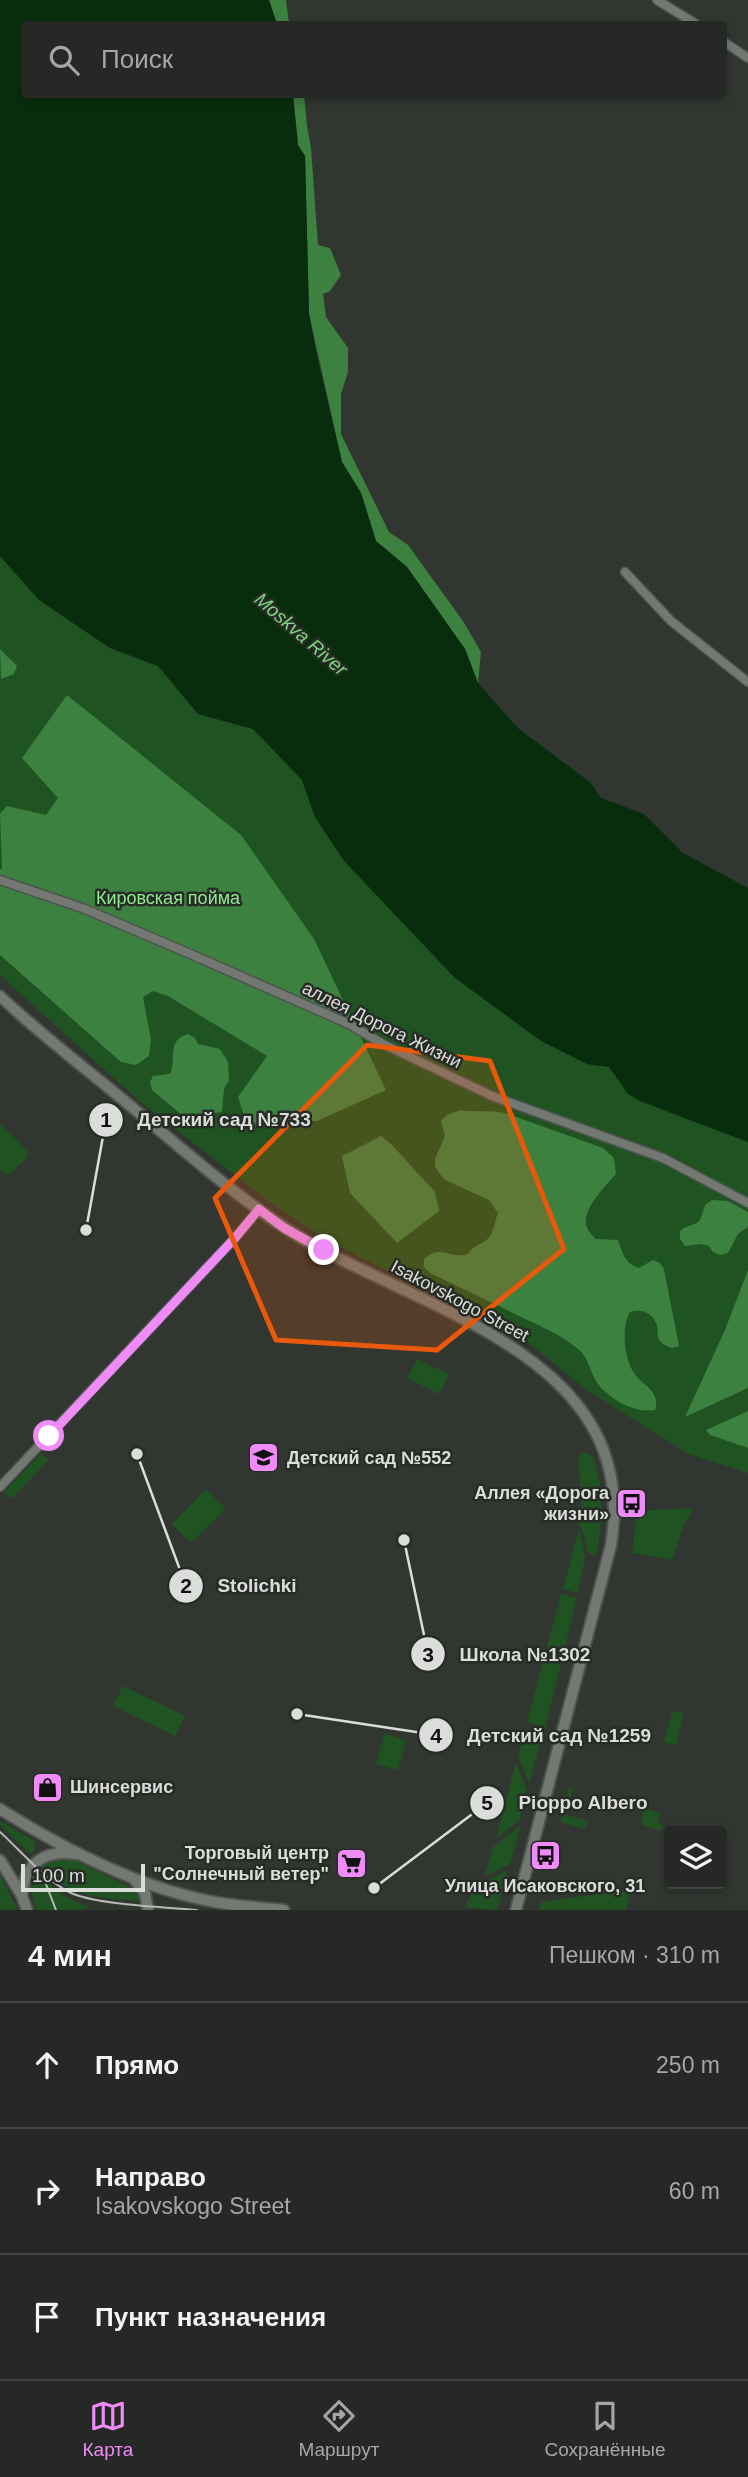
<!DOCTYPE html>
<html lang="ru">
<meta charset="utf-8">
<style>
:root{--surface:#262825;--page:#2e302d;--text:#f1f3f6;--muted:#a4a6a7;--line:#424442;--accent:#ef8bf7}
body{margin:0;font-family:Helvetica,sans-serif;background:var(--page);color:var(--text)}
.controls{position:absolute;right:21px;bottom:21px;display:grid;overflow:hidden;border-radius:7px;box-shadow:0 4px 10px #0003}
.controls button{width:63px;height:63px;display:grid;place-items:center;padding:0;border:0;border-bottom:2px solid var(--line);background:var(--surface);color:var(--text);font:35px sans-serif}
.scale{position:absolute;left:21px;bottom:18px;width:124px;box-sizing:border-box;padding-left:7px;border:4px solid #dbddda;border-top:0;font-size:19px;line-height:24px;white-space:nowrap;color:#dbddda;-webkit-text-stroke:5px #282c27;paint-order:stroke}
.stop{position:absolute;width:21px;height:21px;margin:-16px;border:5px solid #ef8bf7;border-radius:50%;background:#fff}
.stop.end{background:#ef8bf7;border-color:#fff;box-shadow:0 2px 7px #0008}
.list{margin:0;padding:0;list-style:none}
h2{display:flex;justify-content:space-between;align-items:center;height:91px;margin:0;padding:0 28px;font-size:30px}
h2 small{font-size:23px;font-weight:400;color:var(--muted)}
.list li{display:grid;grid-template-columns:46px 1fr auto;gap:21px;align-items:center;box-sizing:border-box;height:126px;padding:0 28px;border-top:2px solid var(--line)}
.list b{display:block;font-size:26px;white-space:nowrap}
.list p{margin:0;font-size:23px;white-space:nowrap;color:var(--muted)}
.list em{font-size:23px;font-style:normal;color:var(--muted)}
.icon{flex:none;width:38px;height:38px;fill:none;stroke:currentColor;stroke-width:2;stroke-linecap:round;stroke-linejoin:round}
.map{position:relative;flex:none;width:748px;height:1910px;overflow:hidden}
.search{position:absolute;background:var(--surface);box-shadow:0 4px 10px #0003;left:21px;right:21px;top:21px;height:77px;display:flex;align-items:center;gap:18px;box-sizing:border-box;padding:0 24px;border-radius:7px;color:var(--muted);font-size:26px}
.sheet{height:469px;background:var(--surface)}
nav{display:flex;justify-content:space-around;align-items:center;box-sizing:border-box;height:98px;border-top:2px solid var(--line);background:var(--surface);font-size:19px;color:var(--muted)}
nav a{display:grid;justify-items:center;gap:4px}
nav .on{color:var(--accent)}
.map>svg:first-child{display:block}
</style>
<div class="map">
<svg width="748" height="1910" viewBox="0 0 748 1910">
<rect width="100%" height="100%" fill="#323631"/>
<path fill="#1f5322" d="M0 556 39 600 110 648 158 666 198 714 253 729 302 780 315 817 587 1064 609 1067 628 1093 640 1101 748 1142V1473L688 1454 587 1390 526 1341 327 1240 270 1202 139 1101 0 975Z
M0 1124 29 1152 26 1159 8 1175 0 1171Z
M417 1359 449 1374 439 1394 407 1378Z
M585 1452 593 1457C604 1489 603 1522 596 1555L588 1553 583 1532 579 1526 582 1499 578 1461 580 1455Z
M42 1453 49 1460 11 1499 4 1492Z
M206 1489 226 1509 191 1543 172 1524Z
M692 1508 689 1518 685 1521 672 1560 632 1553 637 1511Z
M579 1529 585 1557 578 1593 563 1589Z
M561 1594 577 1598 545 1728 527 1722Z
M123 1686 185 1716 175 1736 113 1706Z
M672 1711 684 1714 676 1745 664 1742Z
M543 1732 529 1784 518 1755 524 1735Z
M384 1734 406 1740 398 1770 376 1764Z
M516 1762 527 1791 519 1820 496 1839Z
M569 1787 573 1788 566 1815 588 1821 584 1829 560 1822Z
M644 1808 660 1813 658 1823 663 1825 661 1831 641 1825Z
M0 1821 35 1841 34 1851 30 1854 0 1825Z
M521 1825 510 1864 485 1876 493 1847Z
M73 1859 134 1889 140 1896V1901C102 1898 68 1897 41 1867L54 1860Z
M507 1871 497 1910 465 1907 476 1886Z
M35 1872 64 1896 88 1907 83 1910H36L29 1882Z
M0 1875 18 1910H0Z
M619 1891 630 1893 626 1910H539L541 1902Z"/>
<path fill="#3d8140" d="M269 0H286L289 24H277Z
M293 95H304L307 126 311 148 318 245 330 248 341 275 330 291 323 294 326 317 348 348V372L341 394V434L389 532 408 545 463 621 481 652 478 683 465 649 407 567 376 541 361 493 342 462 309 314 305 156 298 145Z
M0 649 17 666 14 674 1 679Z
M67 695 241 835 314 939 386 1090 317 1121 247 1125 238 1097 267 1056 168 996 153 991 143 997 151 1040 149 1056 136 1065 121 1062 0 955V870L2 868 0 814 7 806 46 815 58 798 22 758Z
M188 1034 195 1038 198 1044 220 1049 228 1062 229 1081 224 1088 222 1112 205 1114 190 1122 152 1090 150 1082 153 1076 170 1074C177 1059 166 1040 188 1034Z
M461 1110C478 1113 492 1109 508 1114L603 1148 614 1158 616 1174C606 1185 583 1209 586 1224 587 1230 592 1235 596 1239L618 1240C623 1253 624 1263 639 1268L653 1260 660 1263 664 1269 679 1346 672 1348C666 1346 661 1344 658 1338 657 1334 658 1330 657 1326 654 1313 642 1308 630 1312 621 1327 624 1359 634 1373 643 1386 661 1391 655 1410 634 1414 607 1398 596 1381 589 1369 589 1358 578 1349 560 1334 538 1325 517 1315 488 1301 459 1287 430 1273L424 1267V1259C441 1243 450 1260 468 1254 473 1244 484 1245 490 1236 494 1230 495 1220 498 1213L489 1200 445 1180 439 1173 435 1166V1159L445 1136 441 1121 447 1115Z
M381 1136 392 1145 435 1192 439 1211 397 1243 350 1193 342 1156Z
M712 1200 728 1201 748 1212V1227L738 1234 728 1253 720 1255 713 1252 709 1246 701 1244 685 1246 680 1239V1231C686 1225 695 1226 700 1220 702 1216 703 1209 706 1204Z
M748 1270V1388L685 1417 725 1330Z
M748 1411V1448L710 1435 706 1430Z"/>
<path fill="#082d0c" d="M0 0H269L277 24H24V94L293 95 298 145 305 156 309 313 316 352 342 462 361 493 376 541 407 567 465 649 478 683 519 729 591 783 601 798 644 814 683 853 748 888V1142L640 1101 628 1094 609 1067 587 1064 541 1041 455 978 344 861 315 817 302 780 253 729 198 714 158 666 110 648 39 600 0 556Z"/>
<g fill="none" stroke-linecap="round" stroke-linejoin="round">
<defs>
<path id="street" d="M657 0 696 24
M724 42 748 58
M625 572 671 621 748 682
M0 880 85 909 188 953 349 1024 383 1044 492 1096 663 1158 748 1203
M0 1487 235 1238 259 1209"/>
<path id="secondary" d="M0 996C42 1036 89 1071 133 1108 182 1149 230 1191 282 1226 406 1309 643 1348 611 1545L516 1910
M0 1809C62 1848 133 1885 205 1900 231 1906 258 1907 284 1910
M0 1860 22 1896 27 1910
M133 1878 145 1893 148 1910
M22 1896C24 1864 44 1849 76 1854"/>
</defs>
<use href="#street" stroke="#4f534f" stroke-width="11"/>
<use href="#secondary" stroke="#4f534f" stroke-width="14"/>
<use href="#street" stroke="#737873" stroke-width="8"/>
<use href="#secondary" stroke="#737873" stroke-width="10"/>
<path stroke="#b6b9b5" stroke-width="2" d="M0 1832C22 1852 43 1878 69 1892 95 1905 165 1907 197 1910
M42 1874 56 1910"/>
</g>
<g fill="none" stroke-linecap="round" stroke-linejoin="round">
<path stroke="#ef8bf7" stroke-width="9" d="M49 1436 235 1238 259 1209 284 1228 324 1250"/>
</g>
<path fill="#e8590c" fill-opacity="0.2" stroke="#e8590c" stroke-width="5" stroke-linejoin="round" d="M367 1045 490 1061 564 1249 437 1350 276 1340 215 1198Z"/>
<defs>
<symbol id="school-square" viewBox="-11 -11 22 22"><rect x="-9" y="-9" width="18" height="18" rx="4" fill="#ef8bf7" stroke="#282c27"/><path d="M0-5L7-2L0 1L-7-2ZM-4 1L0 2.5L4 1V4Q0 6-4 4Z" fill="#111"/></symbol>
<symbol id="bus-square" viewBox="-11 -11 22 22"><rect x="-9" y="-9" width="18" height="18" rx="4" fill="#ef8bf7" stroke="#282c27"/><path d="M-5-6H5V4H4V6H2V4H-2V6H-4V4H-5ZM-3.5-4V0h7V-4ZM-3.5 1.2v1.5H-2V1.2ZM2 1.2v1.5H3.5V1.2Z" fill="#111"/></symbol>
<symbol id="shop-square" viewBox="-11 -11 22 22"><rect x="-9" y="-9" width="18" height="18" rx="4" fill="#ef8bf7" stroke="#282c27"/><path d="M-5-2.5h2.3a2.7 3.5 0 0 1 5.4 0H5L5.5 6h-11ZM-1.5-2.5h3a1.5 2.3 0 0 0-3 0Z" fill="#111"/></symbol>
<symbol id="supermarket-square" viewBox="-11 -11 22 22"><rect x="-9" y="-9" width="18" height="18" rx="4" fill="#ef8bf7" stroke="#282c27"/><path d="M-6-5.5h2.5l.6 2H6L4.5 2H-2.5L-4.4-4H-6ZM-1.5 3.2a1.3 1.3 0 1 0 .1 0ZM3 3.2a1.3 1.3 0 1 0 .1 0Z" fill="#111"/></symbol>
</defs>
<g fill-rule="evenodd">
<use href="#school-square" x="246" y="1440" width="35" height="35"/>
<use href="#bus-square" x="614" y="1486" width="35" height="35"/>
<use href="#shop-square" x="30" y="1770" width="35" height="35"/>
<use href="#bus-square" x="528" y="1838" width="35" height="35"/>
<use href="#supermarket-square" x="334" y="1846" width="35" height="35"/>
</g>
<g text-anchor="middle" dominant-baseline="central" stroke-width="5" stroke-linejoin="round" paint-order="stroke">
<g font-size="18" fill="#8fea91" stroke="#282c27">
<text x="168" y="898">Кировская пойма</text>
</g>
<g font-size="18" fill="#dbddda" stroke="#282c27">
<text transform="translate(382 1025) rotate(26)">аллея Дорога Жизни</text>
<text transform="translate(460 1301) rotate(28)">Isakovskogo Street</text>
</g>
<g font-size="18" font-weight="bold" fill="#dbddda" stroke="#282c27" text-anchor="start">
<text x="287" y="1458">Детский сад №552</text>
<text x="609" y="1493" text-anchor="end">Аллея «Дорога<tspan x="609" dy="21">жизни»</tspan></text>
<text x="70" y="1787">Шинсервис</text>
<text x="329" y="1853" text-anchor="end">Торговый центр<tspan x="329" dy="21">"Солнечный ветер"</tspan></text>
<text x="545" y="1886" text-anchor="middle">Улица Исаковского, 31</text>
</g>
<g font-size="19" font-style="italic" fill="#7dd77f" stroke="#282c27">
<text transform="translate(301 634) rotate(41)">Moskva River</text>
</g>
</g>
<path fill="none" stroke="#dbddda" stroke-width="2.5" d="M86 1230L106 1120M137 1454L186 1586M404 1540L428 1654M297 1714L436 1735M374 1888L487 1803"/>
<g fill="#dbddda" stroke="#282c27" stroke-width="2.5">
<circle cx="86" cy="1230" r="7"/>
<circle cx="137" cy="1454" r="7"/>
<circle cx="404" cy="1540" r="7"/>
<circle cx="297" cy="1714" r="7"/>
<circle cx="374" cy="1888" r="7"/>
<circle cx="106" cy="1120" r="18"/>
<circle cx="186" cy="1586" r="18"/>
<circle cx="428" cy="1654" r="18"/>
<circle cx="436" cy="1735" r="18"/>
<circle cx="487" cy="1803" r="18"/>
</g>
<g font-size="21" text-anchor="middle" font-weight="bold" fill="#111">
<text x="106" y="1127">1</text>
<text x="186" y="1593">2</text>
<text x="428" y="1662">3</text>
<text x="436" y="1743">4</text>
<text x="487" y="1810">5</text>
</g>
<g font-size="19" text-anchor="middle" font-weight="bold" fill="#dbddda" stroke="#282c27" stroke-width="5" stroke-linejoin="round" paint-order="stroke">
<text x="224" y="1126">Детский сад №733</text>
<text x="257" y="1592">Stolichki</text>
<text x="525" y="1661">Школа №1302</text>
<text x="559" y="1742">Детский сад №1259</text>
<text x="583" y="1809">Pioppo Albero</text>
</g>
</svg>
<div class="controls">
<button><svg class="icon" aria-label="layers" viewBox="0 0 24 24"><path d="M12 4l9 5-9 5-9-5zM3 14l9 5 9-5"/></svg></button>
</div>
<div class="scale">100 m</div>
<div class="stop" style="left:49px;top:1436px"></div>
<div class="stop end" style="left:324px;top:1250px"></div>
<div class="search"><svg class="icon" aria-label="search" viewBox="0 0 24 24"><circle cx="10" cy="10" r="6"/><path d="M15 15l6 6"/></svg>Поиск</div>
</div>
<section class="sheet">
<h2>4 мин<small>Пешком · 310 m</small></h2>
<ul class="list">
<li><svg class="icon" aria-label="ahead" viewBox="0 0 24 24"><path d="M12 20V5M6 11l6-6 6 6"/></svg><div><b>Прямо</b></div><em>250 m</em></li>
<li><svg class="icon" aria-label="right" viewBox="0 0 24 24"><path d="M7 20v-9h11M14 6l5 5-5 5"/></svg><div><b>Направо</b><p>Isakovskogo Street</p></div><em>60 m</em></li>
<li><svg class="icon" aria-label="arrive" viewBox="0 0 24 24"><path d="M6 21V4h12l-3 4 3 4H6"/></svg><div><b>Пункт назначения</b></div></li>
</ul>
</section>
<nav>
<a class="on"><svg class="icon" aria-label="map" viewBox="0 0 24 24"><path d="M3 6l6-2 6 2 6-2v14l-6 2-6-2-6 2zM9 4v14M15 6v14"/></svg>Карта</a>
<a><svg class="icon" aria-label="directions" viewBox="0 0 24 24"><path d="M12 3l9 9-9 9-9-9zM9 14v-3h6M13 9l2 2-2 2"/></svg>Маршрут</a>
<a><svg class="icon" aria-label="saved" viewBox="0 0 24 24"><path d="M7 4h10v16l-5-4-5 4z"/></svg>Сохранённые</a>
</nav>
